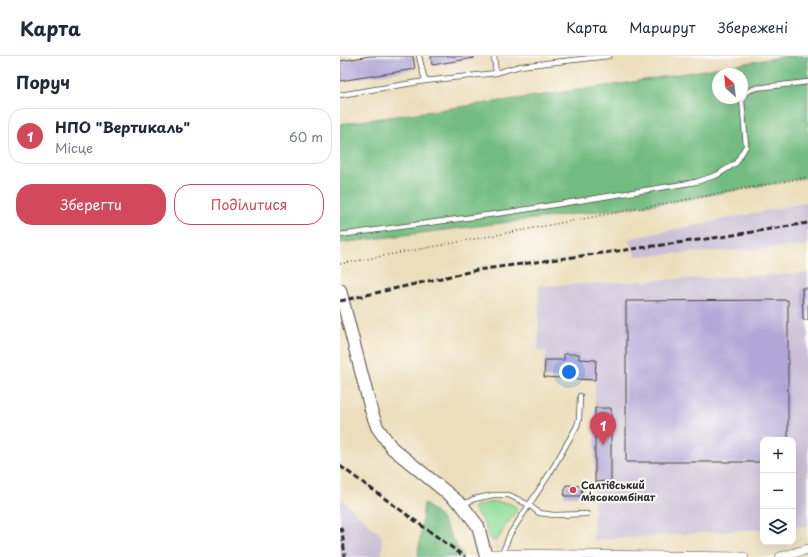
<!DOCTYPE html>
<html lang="uk">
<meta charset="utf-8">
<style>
:root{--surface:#fff;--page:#f6f6f7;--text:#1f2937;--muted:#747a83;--line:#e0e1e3;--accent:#d1495b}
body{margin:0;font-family:"Playpen Sans",sans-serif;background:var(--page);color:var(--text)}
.controls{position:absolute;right:12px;bottom:12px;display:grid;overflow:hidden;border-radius:8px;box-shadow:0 4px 16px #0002}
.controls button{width:36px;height:36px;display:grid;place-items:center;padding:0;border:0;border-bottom:1px solid var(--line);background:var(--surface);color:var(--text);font:20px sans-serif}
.compass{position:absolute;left:372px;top:12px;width:36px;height:36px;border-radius:50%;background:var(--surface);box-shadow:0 4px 16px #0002;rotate:333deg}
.you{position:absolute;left:229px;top:316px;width:14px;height:14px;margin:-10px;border:3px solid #fff;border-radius:50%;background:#1a73e8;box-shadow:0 0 0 6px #1a73e833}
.badge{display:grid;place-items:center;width:26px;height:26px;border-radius:50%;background:var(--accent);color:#fff;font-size:13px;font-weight:700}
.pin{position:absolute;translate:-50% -33px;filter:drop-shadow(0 1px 2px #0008)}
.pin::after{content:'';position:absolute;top:21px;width:14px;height:12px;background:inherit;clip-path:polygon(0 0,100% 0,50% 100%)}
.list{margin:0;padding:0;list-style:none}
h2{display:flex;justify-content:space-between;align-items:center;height:52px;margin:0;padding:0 16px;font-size:17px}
h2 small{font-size:13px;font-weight:400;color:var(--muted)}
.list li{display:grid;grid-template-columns:26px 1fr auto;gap:12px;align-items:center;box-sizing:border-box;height:56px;margin:0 8px 8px;padding:0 8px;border:1px solid var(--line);border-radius:16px}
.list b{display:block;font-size:15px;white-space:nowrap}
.list p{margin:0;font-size:13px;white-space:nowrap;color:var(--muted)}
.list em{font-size:13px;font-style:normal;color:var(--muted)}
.actions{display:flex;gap:8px;padding:12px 16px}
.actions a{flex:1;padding:9px 0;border:1px solid var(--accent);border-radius:16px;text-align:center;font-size:14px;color:var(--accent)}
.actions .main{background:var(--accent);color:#fff}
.icon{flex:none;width:22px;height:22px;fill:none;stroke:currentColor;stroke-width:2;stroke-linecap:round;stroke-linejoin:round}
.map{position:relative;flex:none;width:468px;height:501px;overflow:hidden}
header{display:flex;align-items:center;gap:24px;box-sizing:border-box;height:56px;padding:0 20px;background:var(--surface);border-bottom:1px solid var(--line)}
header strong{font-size:19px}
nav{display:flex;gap:22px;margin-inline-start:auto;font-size:14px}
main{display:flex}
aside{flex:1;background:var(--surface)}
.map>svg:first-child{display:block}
</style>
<header>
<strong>Карта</strong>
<nav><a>Карта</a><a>Маршрут</a><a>Збережені</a></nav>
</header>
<main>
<aside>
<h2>Поруч<small></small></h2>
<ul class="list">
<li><span class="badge">1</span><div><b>НПО &quot;Вертикаль&quot;</b><p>Місце</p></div><em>60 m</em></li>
</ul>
<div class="actions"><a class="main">Зберегти</a><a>Поділитися</a></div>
</aside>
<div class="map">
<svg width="468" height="501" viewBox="0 0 468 501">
<rect width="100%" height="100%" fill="#fdfcf7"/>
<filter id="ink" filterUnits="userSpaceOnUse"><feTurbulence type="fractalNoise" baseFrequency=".025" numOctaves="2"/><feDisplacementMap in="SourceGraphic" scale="8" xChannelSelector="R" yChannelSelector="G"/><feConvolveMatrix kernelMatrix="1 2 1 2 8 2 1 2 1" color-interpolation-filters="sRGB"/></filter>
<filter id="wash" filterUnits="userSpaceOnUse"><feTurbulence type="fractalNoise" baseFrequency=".012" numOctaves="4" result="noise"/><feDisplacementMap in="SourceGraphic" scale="16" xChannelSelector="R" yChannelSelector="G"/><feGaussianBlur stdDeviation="0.9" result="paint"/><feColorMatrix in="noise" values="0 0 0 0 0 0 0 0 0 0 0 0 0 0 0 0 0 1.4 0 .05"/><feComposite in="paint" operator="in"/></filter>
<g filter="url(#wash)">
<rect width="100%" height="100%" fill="#ecdebb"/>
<path fill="#cabfd6" d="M468 146V190L296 200 288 183Z
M468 217V470L453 471V384H423V473L253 484 255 426V324L204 321 205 304 207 296 198 295 199 230Z
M0 442 42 480V501H0Z"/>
<path fill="#8fdc99" stroke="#5d8462" d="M153 446 168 447 176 451 177 454 163 474 158 483 155 485 152 484 149 482 144 467 133 452 135 450Z"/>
<path fill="#73bc81" stroke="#4f7456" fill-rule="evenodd" d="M447 0H468V121L330 146 0 187V68L281 28ZM378 18H402V42H378Z
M84 447 100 461 123 501H78Z"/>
<g id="blocks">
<path fill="#b0a7d6" d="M30 0H73L75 13 0 25V5Z
M91 0H134V2L92 9Z
M462 232H468V264H463Z
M448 244V384H423V406H286V245Z
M224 298H239V303L256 304 255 324 204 321 205 304H224Z
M255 352H271V425L255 426Z
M226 429 242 430 241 440H224Z"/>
</g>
</g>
<g filter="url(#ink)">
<use href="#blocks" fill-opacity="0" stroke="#484641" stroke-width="1"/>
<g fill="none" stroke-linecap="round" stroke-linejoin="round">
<defs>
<path id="lane" d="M156 17 180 10 269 0
M85 25 156 17 154 0
M0 39 85 25 79 0
M0 179 170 156 356 126 377 119 396 107 406 90 402 44 406 36 416 32 468 26
M122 449 134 443 153 439H169L189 449 199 457 214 459 247 458
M162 498 170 478 210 417 237 370 239 363 240 340"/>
<path id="street" d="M146 498H162L404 501
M440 501 468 493"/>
<path id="secondary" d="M0 234 31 354 37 371 52 392 122 449 138 470 146 501"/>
</defs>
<use href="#lane" stroke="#484641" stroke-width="6"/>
<use href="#street" stroke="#484641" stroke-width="10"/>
<use href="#secondary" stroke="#484641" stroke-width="14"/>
<path stroke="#484641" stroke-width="1.5" stroke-dasharray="1 3" stroke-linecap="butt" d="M0 208 468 121"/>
<use href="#lane" stroke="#fff" stroke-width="4.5"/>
<use href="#street" stroke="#fff" stroke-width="9"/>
<use href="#secondary" stroke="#fff" stroke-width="12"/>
<path stroke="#2b2b2b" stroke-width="3" stroke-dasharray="6 3" stroke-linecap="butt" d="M0 245 137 214 381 181 468 167
M0 410 125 501
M0 471 2 475 5 501"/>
</g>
</g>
<circle fill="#d1495b" stroke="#fdfcf7" stroke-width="1.5" cx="233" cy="434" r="4"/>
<g text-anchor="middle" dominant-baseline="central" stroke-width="4" stroke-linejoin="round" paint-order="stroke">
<g font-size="10" font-weight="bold" fill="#2b2b2b" stroke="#fdfcf7" text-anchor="start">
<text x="241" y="428">Салтівський<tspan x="241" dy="12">мʼясокомбінат</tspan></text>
</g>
</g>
</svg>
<div class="controls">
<button>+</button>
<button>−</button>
<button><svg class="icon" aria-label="layers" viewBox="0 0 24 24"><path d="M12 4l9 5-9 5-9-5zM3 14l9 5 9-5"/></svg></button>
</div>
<svg class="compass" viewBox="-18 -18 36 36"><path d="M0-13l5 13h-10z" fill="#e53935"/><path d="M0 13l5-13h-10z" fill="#747a83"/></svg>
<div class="you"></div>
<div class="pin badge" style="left:263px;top:389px">1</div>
</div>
</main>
